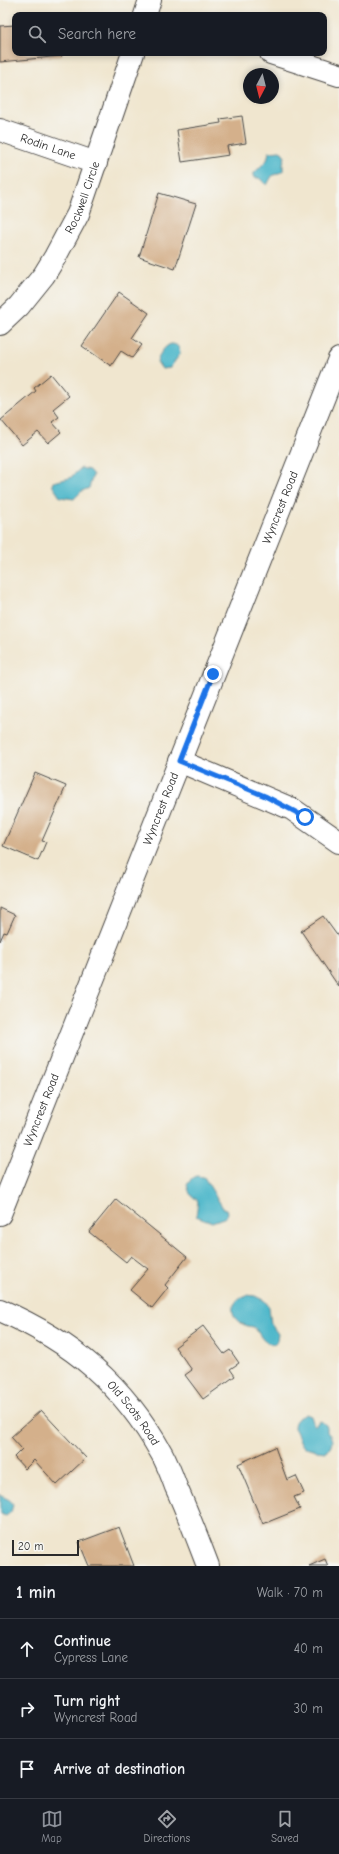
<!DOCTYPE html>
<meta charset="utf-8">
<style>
:root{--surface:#171b24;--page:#20242c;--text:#f1f3f6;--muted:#9ea1a6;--line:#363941;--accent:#8c9099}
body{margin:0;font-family:"Comic Neue",sans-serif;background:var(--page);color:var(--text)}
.compass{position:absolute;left:243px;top:68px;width:36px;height:36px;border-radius:50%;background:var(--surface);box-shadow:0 2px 6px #0003;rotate:187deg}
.scale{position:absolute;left:12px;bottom:10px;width:67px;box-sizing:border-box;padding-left:4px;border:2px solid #2b2b2b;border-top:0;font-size:11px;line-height:14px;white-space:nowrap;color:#2b2b2b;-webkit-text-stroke:3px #f6f6f2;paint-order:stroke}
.stop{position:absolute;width:12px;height:12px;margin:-9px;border:3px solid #1a73e8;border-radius:50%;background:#fff}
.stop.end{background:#1a73e8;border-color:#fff;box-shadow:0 1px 4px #0008}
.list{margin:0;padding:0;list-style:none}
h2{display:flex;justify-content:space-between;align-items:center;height:52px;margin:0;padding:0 16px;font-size:17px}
h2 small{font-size:13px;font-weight:400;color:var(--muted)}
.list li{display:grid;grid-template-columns:26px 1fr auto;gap:12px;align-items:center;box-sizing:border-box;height:60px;padding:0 16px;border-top:1px solid var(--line)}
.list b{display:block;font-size:15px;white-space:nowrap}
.list p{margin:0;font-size:13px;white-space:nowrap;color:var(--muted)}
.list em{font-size:13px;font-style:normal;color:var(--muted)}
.icon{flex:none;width:22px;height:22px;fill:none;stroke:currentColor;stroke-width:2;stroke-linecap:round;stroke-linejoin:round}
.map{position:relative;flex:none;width:339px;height:1566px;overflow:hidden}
.search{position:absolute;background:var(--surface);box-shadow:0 2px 6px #0003;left:12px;right:12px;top:12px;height:44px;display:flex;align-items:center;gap:10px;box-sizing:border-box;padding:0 14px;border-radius:8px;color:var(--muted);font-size:15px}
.sheet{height:232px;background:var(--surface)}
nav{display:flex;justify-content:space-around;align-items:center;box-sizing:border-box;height:56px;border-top:1px solid var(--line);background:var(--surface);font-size:11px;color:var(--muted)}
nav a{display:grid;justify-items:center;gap:2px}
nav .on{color:var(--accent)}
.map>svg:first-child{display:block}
</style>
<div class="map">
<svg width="339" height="1566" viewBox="0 0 339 1566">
<rect width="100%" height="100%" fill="#f6f6f2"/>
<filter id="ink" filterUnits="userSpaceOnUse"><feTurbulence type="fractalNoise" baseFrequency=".025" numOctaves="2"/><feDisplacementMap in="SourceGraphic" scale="8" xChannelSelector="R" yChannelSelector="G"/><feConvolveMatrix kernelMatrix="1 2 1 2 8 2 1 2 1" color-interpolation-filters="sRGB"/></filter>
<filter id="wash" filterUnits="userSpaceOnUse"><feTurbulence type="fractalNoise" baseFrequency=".012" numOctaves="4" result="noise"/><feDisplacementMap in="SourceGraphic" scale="16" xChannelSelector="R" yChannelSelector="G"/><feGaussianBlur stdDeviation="0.9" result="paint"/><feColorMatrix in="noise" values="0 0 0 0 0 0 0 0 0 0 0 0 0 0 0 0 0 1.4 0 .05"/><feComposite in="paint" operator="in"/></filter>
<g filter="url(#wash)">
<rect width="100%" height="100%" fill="#f0e6cf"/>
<path fill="#4db7ca" stroke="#3c717a" d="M280 151 283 153 285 157 283 163V171L272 176 267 185 259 178H254V173L267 160 269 152Z
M171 344C177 344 180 347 180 354L170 368 162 369 157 362C158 356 164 346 171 344Z
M81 468 89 470 93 475 89 488 82 491 74 499 60 497 52 485 53 482 70 478Z
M196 1176 204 1177 223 1208 227 1211 226 1217 212 1222 196 1216 198 1201 190 1194 187 1185 192 1178Z
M247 1295 255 1296 265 1301 269 1307 271 1324 278 1334 277 1341 274 1344C262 1344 261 1335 254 1327 230 1325 224 1303 247 1295Z
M306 1414 311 1416 314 1425H316L317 1423 321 1421 327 1426V1432C334 1438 333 1445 327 1452L317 1451C312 1447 307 1449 302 1445 301 1444 297 1432 294 1428 294 1418 300 1418 306 1414Z
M0 1494C4 1499 11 1498 13 1505L11 1512 6 1516 0 1514Z"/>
<g id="blocks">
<path fill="#d4b08b" d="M15 25V53H62V56L0 62V26Z
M242 116 246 143 227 146 229 155 182 162 177 130 221 123 220 119Z
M159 193 196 204 175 269 139 257Z
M119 292 149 313 132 338 142 345 132 358 121 351 111 366 82 346Z
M51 374 69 396 53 409 59 417 52 422 61 432 48 443 38 432 22 445 1 420 36 391 34 388Z
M35 773 66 786 42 841 46 842 38 861 3 846Z
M0 908 15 915 7 933 4 932 0 941Z
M323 916 339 938V987L301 931Z
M116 1199 187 1257 165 1285 168 1288 152 1308 130 1290 148 1269 131 1256 126 1262 89 1232Z
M203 1326 224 1354 230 1350 239 1363 230 1369 235 1376 203 1399 185 1375 192 1370 175 1347Z
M41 1410 86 1458 57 1485 34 1460 25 1469 14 1457 22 1449 11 1437Z
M275 1447 287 1480 296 1476 304 1493 294 1497 300 1509 263 1524 238 1464Z
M119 1527 134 1566H89L79 1542Z
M325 1559 328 1566H309Z"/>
</g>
</g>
<g filter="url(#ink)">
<use href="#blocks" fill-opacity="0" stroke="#494744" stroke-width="1"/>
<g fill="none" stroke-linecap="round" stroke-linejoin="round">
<defs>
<g id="minor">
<path d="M145 15 150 0"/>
<path d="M271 53 339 75"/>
<path id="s1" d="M0 130 96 163"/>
<path id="s2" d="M0 324 19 306 44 275 55 257 78 214 133 53"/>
<path d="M179 761 292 809 339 842"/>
<path id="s3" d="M0 1214 339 359"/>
<path id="s4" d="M0 1310C73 1342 123 1384 162 1454 168 1465 172 1476 176 1487 188 1513 198 1540 208 1566"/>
</g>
</defs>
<use href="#minor" stroke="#494744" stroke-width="24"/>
<use href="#minor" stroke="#fff" stroke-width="22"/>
</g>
</g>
<g fill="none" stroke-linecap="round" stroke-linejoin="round" filter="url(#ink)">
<path stroke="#1a73e8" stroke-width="5" d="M213 674 179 761 265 796 305 817"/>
</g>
<g text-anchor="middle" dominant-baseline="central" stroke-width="4" stroke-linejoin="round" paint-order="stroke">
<g font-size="12" fill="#2b2b2b" stroke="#f6f6f2">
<text stroke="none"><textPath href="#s1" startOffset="51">Rodin Lane</textPath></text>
<text stroke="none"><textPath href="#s2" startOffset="153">Rockwell Circle</textPath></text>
<text stroke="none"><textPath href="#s3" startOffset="760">Wyncrest Road</textPath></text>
<text stroke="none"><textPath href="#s3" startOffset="436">Wyncrest Road</textPath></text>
<text stroke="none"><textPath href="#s3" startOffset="112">Wyncrest Road</textPath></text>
<text stroke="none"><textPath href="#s4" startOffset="171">Old Scots Road</textPath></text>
</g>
</g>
</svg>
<svg class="compass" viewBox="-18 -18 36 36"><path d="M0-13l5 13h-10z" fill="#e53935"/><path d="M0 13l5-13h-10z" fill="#9ea1a6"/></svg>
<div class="scale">20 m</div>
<div class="stop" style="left:305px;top:817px"></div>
<div class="stop end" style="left:213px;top:674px"></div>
<div class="search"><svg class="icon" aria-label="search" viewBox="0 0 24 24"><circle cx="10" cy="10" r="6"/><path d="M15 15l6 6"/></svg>Search here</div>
</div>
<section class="sheet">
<h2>1 min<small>Walk · 70 m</small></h2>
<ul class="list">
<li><svg class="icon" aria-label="ahead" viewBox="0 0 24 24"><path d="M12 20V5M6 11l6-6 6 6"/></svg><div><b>Continue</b><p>Cypress Lane</p></div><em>40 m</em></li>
<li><svg class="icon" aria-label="right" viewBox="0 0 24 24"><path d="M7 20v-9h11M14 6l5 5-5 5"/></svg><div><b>Turn right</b><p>Wyncrest Road</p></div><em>30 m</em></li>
<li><svg class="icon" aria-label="arrive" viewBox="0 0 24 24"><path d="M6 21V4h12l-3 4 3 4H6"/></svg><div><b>Arrive at destination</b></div></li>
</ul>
</section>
<nav>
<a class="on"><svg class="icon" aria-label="map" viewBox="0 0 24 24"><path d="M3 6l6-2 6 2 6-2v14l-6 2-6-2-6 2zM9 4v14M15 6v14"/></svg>Map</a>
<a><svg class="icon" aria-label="directions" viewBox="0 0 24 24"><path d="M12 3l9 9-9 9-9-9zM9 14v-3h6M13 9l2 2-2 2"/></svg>Directions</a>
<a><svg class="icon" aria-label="saved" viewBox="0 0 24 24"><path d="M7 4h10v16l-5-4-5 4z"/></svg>Saved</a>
</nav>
